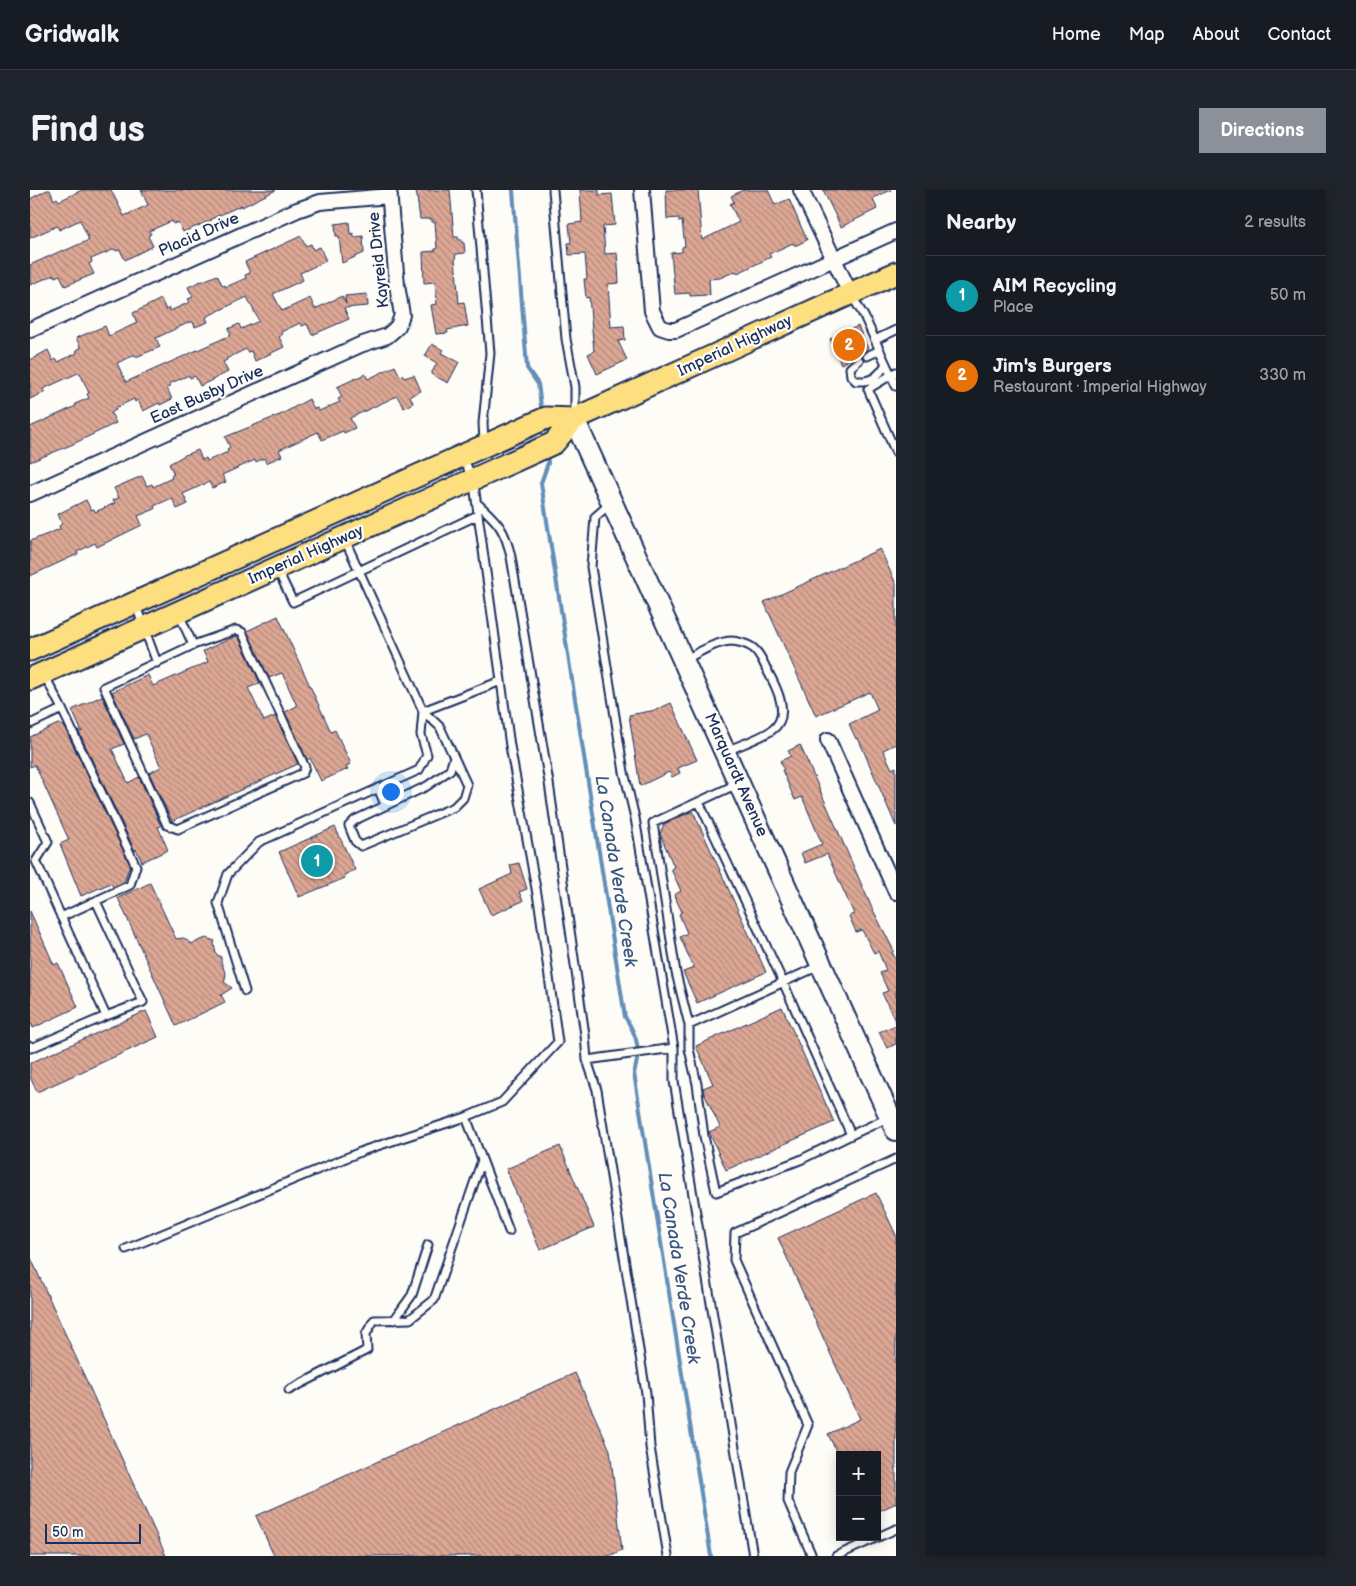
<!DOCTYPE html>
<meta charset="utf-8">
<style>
:root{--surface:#171b24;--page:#20242c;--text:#f1f3f6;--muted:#9ea1a6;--line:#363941;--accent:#8c9099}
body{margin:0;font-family:"Balsamiq Sans",sans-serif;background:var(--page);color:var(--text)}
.controls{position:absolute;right:15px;bottom:15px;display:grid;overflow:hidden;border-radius:0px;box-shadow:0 2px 12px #0003}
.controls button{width:45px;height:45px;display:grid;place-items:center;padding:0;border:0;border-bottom:1px solid var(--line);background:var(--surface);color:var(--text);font:25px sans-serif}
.scale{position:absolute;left:15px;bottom:12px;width:96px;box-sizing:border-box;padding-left:5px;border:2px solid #1b2f5e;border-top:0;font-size:14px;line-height:18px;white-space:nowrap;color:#1b2f5e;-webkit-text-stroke:4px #fdfcf7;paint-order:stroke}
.you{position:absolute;left:360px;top:601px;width:18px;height:18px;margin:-12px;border:4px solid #fff;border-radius:50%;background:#1a73e8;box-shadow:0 0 0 8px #1a73e833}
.badge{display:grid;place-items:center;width:32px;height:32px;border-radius:50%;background:var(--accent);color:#fff;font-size:16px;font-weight:700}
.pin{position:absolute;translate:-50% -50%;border:2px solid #fff;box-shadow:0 1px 5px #0006}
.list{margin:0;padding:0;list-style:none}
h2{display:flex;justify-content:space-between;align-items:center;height:65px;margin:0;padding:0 20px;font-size:21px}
h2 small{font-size:16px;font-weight:400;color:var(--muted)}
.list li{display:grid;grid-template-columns:32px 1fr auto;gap:15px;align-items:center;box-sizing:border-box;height:80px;padding:0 20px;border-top:1px solid var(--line)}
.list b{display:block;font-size:19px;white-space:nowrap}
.list p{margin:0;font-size:16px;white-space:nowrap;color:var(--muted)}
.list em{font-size:16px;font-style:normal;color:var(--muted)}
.map{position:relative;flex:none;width:866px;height:1366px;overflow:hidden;border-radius:0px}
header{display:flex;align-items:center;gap:30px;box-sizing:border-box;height:70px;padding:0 25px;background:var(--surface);border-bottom:1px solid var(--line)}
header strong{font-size:24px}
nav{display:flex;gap:28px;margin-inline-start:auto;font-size:18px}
.intro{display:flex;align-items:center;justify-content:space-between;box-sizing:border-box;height:120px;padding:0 30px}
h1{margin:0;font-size:35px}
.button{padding:12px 22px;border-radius:0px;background:var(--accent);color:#fff;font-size:18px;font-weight:700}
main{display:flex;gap:30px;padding:0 30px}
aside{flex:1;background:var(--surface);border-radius:0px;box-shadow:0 2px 12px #0003}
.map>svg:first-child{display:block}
</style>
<header>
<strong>Gridwalk</strong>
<nav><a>Home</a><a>Map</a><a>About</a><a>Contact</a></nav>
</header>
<div class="intro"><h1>Find us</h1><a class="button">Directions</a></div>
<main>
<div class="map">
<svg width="866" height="1366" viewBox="0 0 866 1366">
<defs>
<pattern id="building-back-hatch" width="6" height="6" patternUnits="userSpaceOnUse" patternTransform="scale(1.25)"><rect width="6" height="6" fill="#dda794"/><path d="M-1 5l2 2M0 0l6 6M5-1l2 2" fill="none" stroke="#b2887c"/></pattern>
</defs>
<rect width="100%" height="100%" fill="#fdfcf7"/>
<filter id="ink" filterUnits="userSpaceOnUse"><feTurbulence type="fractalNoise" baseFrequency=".02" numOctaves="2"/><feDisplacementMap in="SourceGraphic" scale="10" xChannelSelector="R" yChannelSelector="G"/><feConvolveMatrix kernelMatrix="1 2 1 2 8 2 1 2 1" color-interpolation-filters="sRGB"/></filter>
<g filter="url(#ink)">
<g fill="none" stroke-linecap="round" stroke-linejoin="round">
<path stroke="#628eb7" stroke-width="4" d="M483 0 497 178 508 194 512 224
M517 263 518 273 511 293 595 827C608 847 611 860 604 883L681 1366"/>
</g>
<path fill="url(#building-back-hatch)" stroke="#1b2f5e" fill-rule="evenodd" d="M17 0H20L24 10 27 8 29 11 52 0H81L94 26 118 15 111 0H246L212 17V15L181 29 182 30 153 42 148 32 143 34 142 31 119 41 121 44 118 46 123 56 95 70 90 60 86 61 85 59 61 69 62 72 59 74 64 84 35 96 30 85 25 87 24 85 0 95V75L33 60 34 61 59 50 50 30 29 40 27 36 0 48V9Z
M386 0H420L424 47H428L429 50H432V53H434L435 63 426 64 425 69 429 113 434 112 438 136 417 140 418 143 406 144 401 115 407 114 405 92 394 93 393 62 405 61V59H407L405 32H402V29H390Z
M550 0H569V5L582 4 585 35 573 36 575 64 587 63 588 75 589 93 578 94 581 137 594 136 595 150 588 151 597 170 567 184 558 164 564 161 559 107 556 108 554 89H557L555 64 539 65 538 53H541L539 34 552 32Z
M636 0H668L672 50 709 32 700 14 704 12 701 6 713 0H738L745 15 759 9 777 50 767 55H764L763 53 739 64 741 67 710 82 707 83 706 81 690 88 679 89 680 105 660 106V103L645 104 641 63 652 62V57L655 56 652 31 649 32V28L637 29Z
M793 0H861L843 8 847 19 811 37Z
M319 32 320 44 323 43 324 47 333 46 334 63 312 73 309 46H306L305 34Z
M271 46 276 56 281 54 283 60 290 57 296 71 270 83 273 90 243 104 252 121 280 108 285 119 312 106 316 114 315 106 337 104 338 116 314 118 319 129 282 145 277 134 272 136 270 133 251 142 252 145 249 147 254 157 225 171 221 161 218 162 216 159 196 169 197 170 193 172 198 182 170 196 165 186 160 188 159 185 139 194 140 197 137 198 142 209 130 215 129 213 113 221 108 210 105 212 104 209 85 218 86 220 81 223 86 233 41 255 0 272V237L46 216 45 214 59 208 57 204 59 203 50 183H48L13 199 15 202 0 209V170L18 160 23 171 26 169 28 172 47 163 46 160 51 158 46 148 75 136 79 146 107 133 103 123 131 109 136 120 139 118 140 121 160 112 158 109 163 107 158 97 171 91V92L187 85 193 96 195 95 196 97 216 88 215 85 220 83 215 72ZM217 107 229 131 211 139 209 134 198 139 201 145 96 192 87 173 105 165 106 167 130 157 126 148 160 132H163L165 137 178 132 176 127Z
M828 136 838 159 833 163 832 166 827 165 811 174 800 149Z
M402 154 413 160 411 163 429 172 418 193 401 184 407 173 395 166Z
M365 176 370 186 373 185 374 188 384 185 391 201 380 206 383 213 374 218 367 206 320 228 325 238 314 243 313 241 292 250 288 242 249 260 252 266 236 273 234 268 226 272 225 270 192 285 196 292 182 298 179 292 153 304 158 314 147 319 142 308 124 316 125 319 108 326 112 335 67 357 65 353 47 362 48 364 0 386V351L30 339 29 336 32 334 28 324 56 310 61 320 64 319 65 322 85 313 83 310 89 308 84 298 112 286 117 296 122 294 123 297 142 288 141 285 144 284 139 274 155 265 168 260 172 270 176 268 177 271 198 262 197 259 200 257 195 247 252 224 279 209 284 219 287 218 289 221 310 212 308 209 312 207 307 197 335 184 338 189Z
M850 359 866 394V554L853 560 862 579 866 577V636L828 548 826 549 819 534 848 520 840 502 786 526 734 412Z
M248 426 301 542 305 540 321 574 316 576 318 579 291 591 280 568 277 570 255 522 267 516 252 483 239 488 217 441Z
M206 446H208L230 493 218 498 234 531 245 526 268 574 142 631 119 583 131 577 116 544 104 549 82 502 118 485 123 496 155 482 178 472 173 461Z
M72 506 94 554 82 559 98 593 109 587 131 636 128 637 138 660 112 672 106 659 105 661 48 540 52 542 42 520Z
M641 513 667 570 648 578 650 583 642 587 639 582 610 596 599 525 626 520Z
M28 534 34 536 100 675 94 692 83 697 81 693 51 706 30 654 39 650 5 575 0 577V547Z
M770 555 841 716 864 761 862 762 866 770V833L852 803 858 801 850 783 856 780 848 761 844 763 832 740 826 742 819 726 824 724 797 664 775 673 771 663 792 654 773 609 772 607 765 610 752 580 754 579 750 571 761 566 758 561Z
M663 621 736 782 667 813 653 782 664 778 650 747 657 743 649 724 652 722 644 705 651 701 641 679 644 677 630 644 634 634Z
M305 637 325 680 314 685 315 688 269 707 249 662Z
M489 673 497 699 489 702 493 711 461 725 449 699 482 684 480 675Z
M120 693 146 749 154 748 161 754 176 748 185 751 184 754 186 764 191 767V772L196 785 194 792 202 798 191 805 195 812 146 836 88 708Z
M0 721 24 775 28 773 48 817 3 838 0 831Z
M752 817 804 932 696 980 679 942 690 937 673 901V898L683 894 666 856Z
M116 821 128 847 7 902 0 887V873Z
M866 835V854L857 858 849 842Z
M530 956 564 1037 510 1060 476 979Z
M846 1003 866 1045V1313L847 1322V1265H808L798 1244 830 1229 748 1048Z
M0 1066 136 1366H0Z
M545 1183 580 1260 592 1360 579 1366H244L226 1326Z"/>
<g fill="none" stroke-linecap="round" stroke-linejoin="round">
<defs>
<path id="lane" d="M446 0 460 163 453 233 454 252
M523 0 536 149 545 197V226
M822 106 834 126 866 196
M845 150 866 140
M837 166 850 160
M829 170 820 178 821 186 826 191C842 192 848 187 856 174
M866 182 838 199 866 263
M447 313C468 332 475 339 481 367L519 593 555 845 557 870 567 900 616 1203 620 1257 638 1366
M581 313 565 327 561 377 594 582 605 628 644 858V891L723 1366
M315 350 393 521 471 491
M248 381 263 412 448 325
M106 416 127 473
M149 424 163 455
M206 440 212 442 275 577 273 583 148 639 137 635 74 497 163 455Z
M654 470C668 463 685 452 701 451 707 451 718 454 723 458 730 463 733 472 737 480 746 496 762 526 742 540 733 547 708 556 696 561
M15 486 32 519
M393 521 410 537 437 595 433 608 424 617 331 656 325 651 319 636 325 630 397 596 420 580 424 567
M0 534 32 519 106 676 100 695 31 727
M707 594 623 633 646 783 659 835 789 776
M348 598 355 615
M669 612 753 792 821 945 860 927
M0 613 18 652 6 671 76 826 1 858 0 856
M66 711 113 812 76 826
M215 801 188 713 198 684 229 652 389 580 397 565 391 545 393 521
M659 835V859L667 894 674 946 686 1002 770 970 821 945
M557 870 644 858
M436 927 479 1041
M96 1059 335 960 436 927 472 912 528 852 509 715 480 556 445 302 443 289 433 268
M364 1130 382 1105 398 1055
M259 1200 337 1160 336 1144 344 1130 380 1129 404 1110 452 970
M782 1366 758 1311 759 1282 778 1235 704 1070 705 1043 866 969
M806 1366 866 1339"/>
<path id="street" d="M612 0 622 121 630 137 639 140H646L866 41
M771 0 820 103
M0 140 267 20 290 12 360 6
M0 304 330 155 357 146 364 140 368 136 372 125 367 95 359 0
M798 550 866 702"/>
<path id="secondary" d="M544 229 866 940"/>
<path id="primary" d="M0 460 516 228 544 229
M0 489 524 253 544 229 866 83"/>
</defs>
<use href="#lane" stroke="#1b2f5e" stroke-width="11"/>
<use href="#street" stroke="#1b2f5e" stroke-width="18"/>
<use href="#secondary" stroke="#1b2f5e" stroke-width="24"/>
<use href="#primary" stroke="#1b2f5e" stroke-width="25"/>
<use href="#lane" stroke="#fdfcf7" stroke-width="7"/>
<use href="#street" stroke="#fdfcf7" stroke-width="14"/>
<use href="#secondary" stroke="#fdfcf7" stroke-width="20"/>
<use href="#primary" stroke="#fedf80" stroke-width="21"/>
</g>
</g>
<g text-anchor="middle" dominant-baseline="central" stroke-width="4.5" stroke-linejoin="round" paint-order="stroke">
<g font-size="16" fill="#1b2f5e" stroke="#fdfcf7">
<text transform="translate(169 45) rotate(-24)">Placid Drive</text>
<text transform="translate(349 70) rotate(-96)">Kayreid Drive</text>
<text transform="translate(705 156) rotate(-25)">Imperial Highway</text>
<text transform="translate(177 205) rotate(-24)">East Busby Drive</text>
<text transform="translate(276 365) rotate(-24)">Imperial Highway</text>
<text transform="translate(706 585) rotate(66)">Marquardt Avenue</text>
</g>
<g font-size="18" font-style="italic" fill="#395683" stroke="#fdfcf7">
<text transform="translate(586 681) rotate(81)">La Canada Verde Creek</text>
<text transform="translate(649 1078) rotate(81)">La Canada Verde Creek</text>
</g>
</g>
</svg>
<div class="controls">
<button>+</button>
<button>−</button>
</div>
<div class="scale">50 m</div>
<div class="you"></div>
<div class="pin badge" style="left:287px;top:671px;background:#0f9aa8">1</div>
<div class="pin badge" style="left:819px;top:155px;background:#e8710a">2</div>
</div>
<aside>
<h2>Nearby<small>2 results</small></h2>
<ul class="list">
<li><span class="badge" style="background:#0f9aa8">1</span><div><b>AIM Recycling</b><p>Place</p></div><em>50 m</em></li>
<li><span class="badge" style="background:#e8710a">2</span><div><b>Jim's Burgers</b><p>Restaurant · Imperial Highway</p></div><em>330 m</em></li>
</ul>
</aside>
</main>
